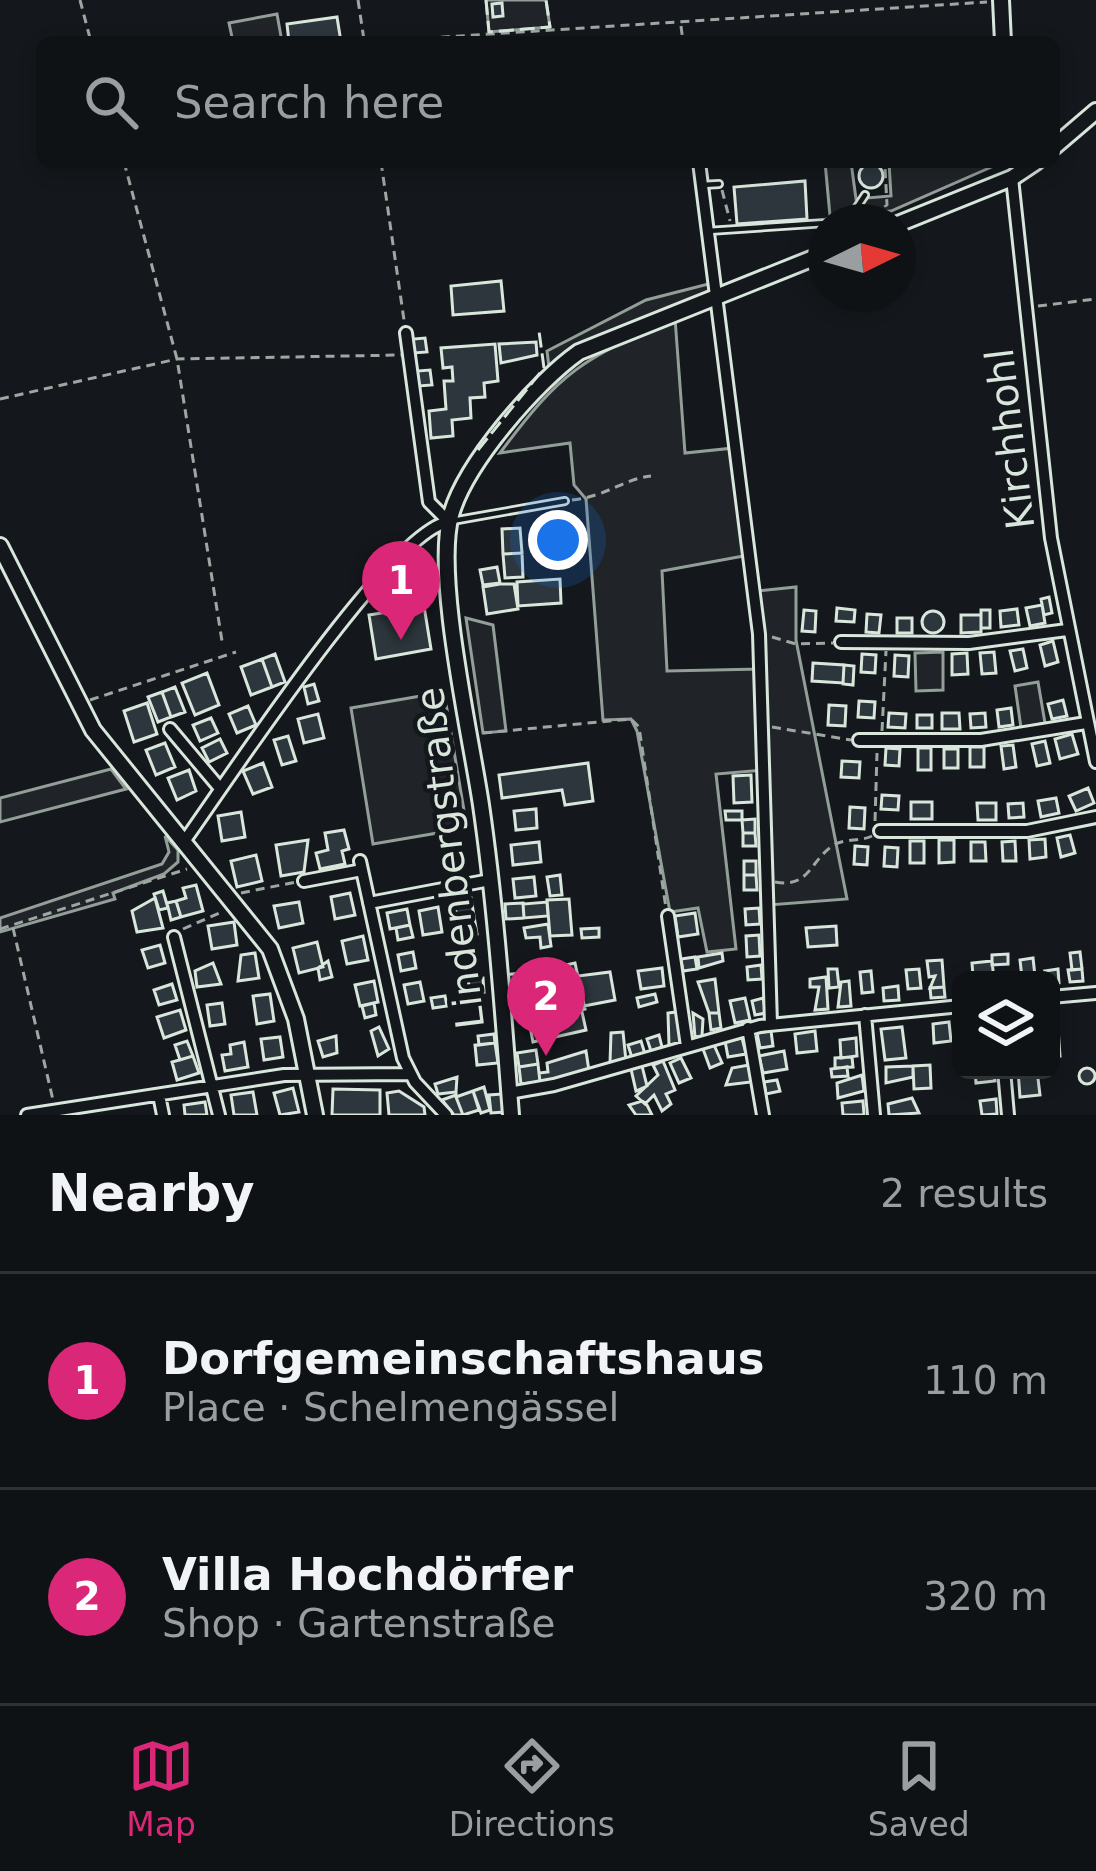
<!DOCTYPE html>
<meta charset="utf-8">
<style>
:root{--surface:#0f1215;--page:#1d2022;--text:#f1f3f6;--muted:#9b9ea0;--line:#2f3234;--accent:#db2777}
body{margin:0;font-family:"DejaVu Sans",sans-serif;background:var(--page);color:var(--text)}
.controls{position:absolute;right:36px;bottom:36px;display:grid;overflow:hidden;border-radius:18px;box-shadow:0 6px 18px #0003}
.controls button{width:108px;height:108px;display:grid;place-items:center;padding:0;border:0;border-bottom:3px solid var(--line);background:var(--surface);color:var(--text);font:60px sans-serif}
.compass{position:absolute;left:808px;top:204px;width:108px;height:108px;border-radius:50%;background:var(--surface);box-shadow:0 6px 18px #0003;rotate:85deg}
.you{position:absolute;left:558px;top:540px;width:42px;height:42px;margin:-30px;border:9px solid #fff;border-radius:50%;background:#1a73e8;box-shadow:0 0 0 18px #1a73e833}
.badge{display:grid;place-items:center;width:78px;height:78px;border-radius:50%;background:var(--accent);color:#fff;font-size:39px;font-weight:700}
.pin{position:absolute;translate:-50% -99px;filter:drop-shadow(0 3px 6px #0008)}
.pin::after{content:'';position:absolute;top:63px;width:42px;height:36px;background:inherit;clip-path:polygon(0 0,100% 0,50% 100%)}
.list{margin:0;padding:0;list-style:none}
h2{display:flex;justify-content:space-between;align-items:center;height:156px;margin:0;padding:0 48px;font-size:51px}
h2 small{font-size:39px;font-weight:400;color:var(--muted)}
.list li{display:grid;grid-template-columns:78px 1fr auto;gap:36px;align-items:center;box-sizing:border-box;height:216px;padding:0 48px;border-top:3px solid var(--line)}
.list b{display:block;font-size:45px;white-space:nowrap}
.list p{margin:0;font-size:39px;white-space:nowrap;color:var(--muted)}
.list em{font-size:39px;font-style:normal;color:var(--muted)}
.icon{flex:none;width:66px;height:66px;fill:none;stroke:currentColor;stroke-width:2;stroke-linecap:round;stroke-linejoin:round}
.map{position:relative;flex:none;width:1096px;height:1115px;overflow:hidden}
.search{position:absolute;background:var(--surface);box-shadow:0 6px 18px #0003;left:36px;right:36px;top:36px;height:132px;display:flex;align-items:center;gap:30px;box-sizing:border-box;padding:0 42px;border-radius:18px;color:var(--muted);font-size:45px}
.sheet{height:588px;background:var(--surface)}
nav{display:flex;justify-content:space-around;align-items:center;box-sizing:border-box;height:168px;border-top:3px solid var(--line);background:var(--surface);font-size:33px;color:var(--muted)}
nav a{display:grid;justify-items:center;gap:6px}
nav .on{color:var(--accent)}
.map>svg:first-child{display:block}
</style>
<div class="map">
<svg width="1096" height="1115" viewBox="0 0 1096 1115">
<rect width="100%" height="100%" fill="#14181c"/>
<path fill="#202428" stroke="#939e99" stroke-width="3" d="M486 0H546L550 27 489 32Z
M277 14 282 42H233L229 23Z
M825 162H851L856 199 891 196 889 162 996 165 891 211 830 216Z
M716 282 708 292 600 336 549 367 547 351 646 300Z
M675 318 685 453 734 448 749 555 662 571 667 671 760 669 756 591 796 587V640L847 899 769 905 765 770 716 774 736 949 707 952 698 908 670 912 637 731 631 719 603 720 586 499 574 485 570 443 500 453C562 370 581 360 675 318Z
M466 618 493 625 506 731 483 733Z
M943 652V690L916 691 915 653Z
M1038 682 1045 723 1021 728 1015 686Z
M444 692 467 828 373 844 351 708Z
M111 769 126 789 0 822V798Z
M165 836 178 850V862L164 874 113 893 115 899 0 932V918L162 864 169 852Z"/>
<path fill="#2c363c" stroke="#d8e6dc" stroke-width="3" d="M502 3 503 16 493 17 492 4Z
M337 17 341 42H289L287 24Z
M859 176a12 12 0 1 1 24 0a12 12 0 1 1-24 0Z
M805 181 807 219 737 224 734 187Z
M501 281 504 311 453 315 451 286Z
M425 338 427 352 414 353 413 339Z
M536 342 537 355 501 363 499 344Z
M495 344 498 381 484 383 485 397 470 398 471 418 452 420 453 436 431 438 429 411 446 409 444 381H453L452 367 443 368 441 348Z
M430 370 432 385 419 386 417 371Z
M520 528 522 553 503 554 502 529Z
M522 553 523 577 505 578 503 554Z
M497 567 500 583 483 585 480 570Z
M560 579 561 603 518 606 517 582Z
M423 580 427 600 410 608 406 583Z
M500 584H514L518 609 487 614 483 587Z
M1049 597 1052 613 1044 615 1041 599Z
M1042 605 1045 623 1030 626 1026 608Z
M424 606 431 649 376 659 369 615Z
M837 608 855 610 854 622 836 621Z
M1017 609 1019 625 1001 627 1000 611Z
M804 610 816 611 815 632 802 631Z
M981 610H990V628H981Z
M922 622a11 11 0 1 1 22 0a11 11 0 1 1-22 0Z
M867 614 881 615 879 633 866 632Z
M961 615H981V632L961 633Z
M897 618H912V633H897Z
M1053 641 1058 662 1045 666 1040 645Z
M1023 649 1027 668 1015 671 1010 651Z
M994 652 996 673 982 674 980 653Z
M967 653 968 674 952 675V654Z
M275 654 285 682 272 687 262 659Z
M862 654 876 655 875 673 861 672Z
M895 655 909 656 908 677 894 676Z
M262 659 272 687 251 695 241 667Z
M813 663 844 665 843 683 812 681Z
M844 665 854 666 853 685 843 684Z
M207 673 219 705 195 715 182 683Z
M314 684 319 701 308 704 304 687Z
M175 687 185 712 171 717 162 692Z
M162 692 171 717 158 722 148 697Z
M1063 700 1067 716 1052 719 1048 704Z
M859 701 875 702 874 718 858 717Z
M147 703 157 734 134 742 124 711Z
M829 705 846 706 845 726 828 725Z
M248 706 256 725 237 733 229 714Z
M1011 708 1013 725 999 727 997 710Z
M889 713 906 714 905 728 888 727Z
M942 713H959L960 729H942Z
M985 713 986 727 971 728 970 714Z
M318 714 324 738 304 743 298 719Z
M917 715H932V728H917Z
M211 718 218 733 200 741 193 725Z
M1072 734 1078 754 1060 759 1055 739Z
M288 736 296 761 282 765 274 740Z
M220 739 227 753 209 762 202 748Z
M1045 741 1050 763 1037 766 1032 744Z
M165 743 175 767 156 775 146 750Z
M1013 745 1016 767 1004 769 1001 746Z
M970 747H984V767H970Z
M886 748 900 749 899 766 885 765Z
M918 748H931V770H918Z
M944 749H958V768H944Z
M842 761 860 762 859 778 841 777Z
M263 763 272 787 253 794 243 771Z
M588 763 593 801 565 805 562 790 502 798 499 775Z
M189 770 196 791 177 800 168 778Z
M751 775 752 802 734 803 733 776Z
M1088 788 1094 803 1076 811 1069 796Z
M882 795 899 796 898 810 881 809Z
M1056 798 1059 813 1041 817 1038 801Z
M911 802H932V819H911Z
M977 803H996V820H978Z
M1023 803 1024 817 1009 818 1008 804Z
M850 807 865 808 864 829 849 828Z
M536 809 537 828 516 830 514 811Z
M725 811H742V820H726Z
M241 812 245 837 222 841 218 816Z
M755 819V833H743L742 820Z
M344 830 349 849 342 851 345 864 320 869 316 853 328 850 325 833Z
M743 833H755L756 846H743Z
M1070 835 1075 853 1061 857 1057 838Z
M1045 839 1046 857 1030 859 1029 840Z
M308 840 304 872 281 876 276 845Z
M939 840H954V862L939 863Z
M910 841H924V863H910Z
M1015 841 1016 861H1003L1002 842Z
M539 842 541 862 513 865 511 845Z
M971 842H985L986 861H971Z
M855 846 868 847 867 865 854 864Z
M885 847 898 848 897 867 884 866Z
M256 855 262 881 237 887 231 861Z
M744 861H756V875H744Z
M560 875 562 895 550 896 547 877Z
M744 875H756L757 890H744Z
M534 877 536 896 515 898 513 879Z
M196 885 203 911 181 917 176 901 186 898 183 888Z
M163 891 168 908 159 910 154 894Z
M350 893 355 915 335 919 331 897Z
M155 898 163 928 137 932 132 911Z
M471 898 477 934 460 937 454 900Z
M569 899 572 935 550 936 547 900Z
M176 901 181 917 171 920 167 903Z
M299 902 303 923 279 928 274 906Z
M547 902 548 916 524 918 523 904Z
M523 903 524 918 506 919 505 904Z
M438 907 442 932 423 935 419 911Z
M759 908 760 924 746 925 745 909Z
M407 909 410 925 390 929 387 913Z
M695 913 698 934 678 937 675 916Z
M234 922 237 945 212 949 208 926Z
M548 924 551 946 541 948 540 937 526 938 524 928Z
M410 925 413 937 398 940 396 928Z
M836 926 837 945 808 947 806 928Z
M599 928V937L582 938 581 929Z
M759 935 760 956 747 957 746 936Z
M363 936 368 960 347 964 342 941Z
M317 942 323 967 299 973 293 948Z
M160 945 165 963 148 968 142 950Z
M413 952 416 968 401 971 398 955Z
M1080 952 1082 969 1072 970 1070 953Z
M255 953 259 978 238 981 241 955Z
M722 953 723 961 699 968 698 957Z
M1008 954V964L992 965V955Z
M695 957 697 969 683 971 681 959Z
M1033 958 1035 976 1022 978 1020 960Z
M942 960 944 987 930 988 935 976 929 977 927 961Z
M328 961 332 977 320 980 318 968Z
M992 961 994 980 973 976 972 963Z
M213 963 221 984 197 987 195 971Z
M575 963 585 1009 562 1014 552 968Z
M761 965 762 979 748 980 747 967Z
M662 968 664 986 641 989 638 971Z
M828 969H837L839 987 829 988Z
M919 969 921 988 908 989 906 970Z
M1058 969 1059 983 1051 984 1045 971Z
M1082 969 1083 981 1070 982 1068 970Z
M538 979a8 8 0 1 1 16 0a8 8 0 1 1-16 0Z
M540 971 542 984 506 991 504 975Z
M871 971 873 992 862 993 860 972Z
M610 972 615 1000 584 1006 578 976Z
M826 977 828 1009 815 1010 819 987H810V979Z
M483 978 484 992 470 993 468 979Z
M715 979 719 1013H709L698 982Z
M374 981 378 1002 360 1006 355 985Z
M849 981 851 1006 838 1007 841 982Z
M420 982 424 1001 408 1004 404 985Z
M172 984 177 1000 159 1005 154 990Z
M898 986 899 1000 884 1001 883 988Z
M944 987 945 997 931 998 930 988Z
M545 988 551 1018 525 1023 523 1016 535 1013 533 1004 510 1008 508 997Z
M270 994 274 1021 257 1024 253 996Z
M655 994 657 1002 639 1007 637 998Z
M445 996 447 1006 433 1008 431 998Z
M745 998 750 1020 735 1023 730 1001Z
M763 998 766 1013 755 1015 752 1001Z
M222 1003 225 1024 210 1026 207 1005Z
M374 1003 376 1015 365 1018 362 1006Z
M180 1010 186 1030 164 1038 157 1017Z
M582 1012 586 1030 533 1042 529 1022Z
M676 1012 681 1043 669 1045 668 1013Z
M693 1013 703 1019 702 1036 695 1037Z
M709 1013H719L721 1028 711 1030Z
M949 1022 951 1041 934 1043 933 1024Z
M379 1027 389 1049 378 1056 371 1031Z
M902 1027 906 1058 885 1060 881 1029Z
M1058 1028 1060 1056H1051V1029Z
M771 1031 773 1046 760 1048 757 1033Z
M815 1031 817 1051 797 1053 795 1034Z
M623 1032 626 1061 610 1063 611 1033Z
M494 1034 495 1043 479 1045 478 1036Z
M659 1035 662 1047 651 1051 647 1039Z
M336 1036 337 1053 323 1057 318 1041Z
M280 1037 283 1057 264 1060 261 1039Z
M742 1038 746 1054 728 1057 725 1041Z
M856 1038 857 1056 841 1058 840 1040Z
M187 1041 193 1056 180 1060 175 1045Z
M641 1041 645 1054 632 1058 628 1045Z
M244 1042 248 1067 225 1071 222 1055 231 1054 230 1045Z
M495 1043 498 1063 477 1065 475 1045Z
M714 1045 722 1063 710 1068 703 1049Z
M536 1050 538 1064 519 1067 517 1053Z
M586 1051 589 1071 540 1082 539 1073 548 1072 547 1063Z
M784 1051 787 1069 763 1073 759 1056Z
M193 1056 199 1073 177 1080 172 1062Z
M852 1057 853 1067 835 1068V1058Z
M681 1058 691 1078 679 1083 670 1063Z
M663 1061 675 1090 666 1094 671 1104 662 1111 654 1095 645 1104 636 1096 658 1075 653 1065Z
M538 1064 540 1082 521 1084 519 1067Z
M749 1065 751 1082 726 1085 732 1068Z
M930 1065 931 1088 914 1089 913 1066Z
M642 1066 647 1086 636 1091 631 1069Z
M913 1066V1077L886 1083V1067Z
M847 1067 848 1076 832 1077 831 1069Z
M1079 1076a8 8 0 1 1 16 0a8 8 0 1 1-16 0Z
M975 1070H994L995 1081 976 1083Z
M1018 1070H1037L1040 1095 1020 1097Z
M862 1075 864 1091 838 1098 837 1083Z
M457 1077 456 1092 438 1094 435 1084Z
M777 1080 780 1091 766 1094 764 1082Z
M484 1087 490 1110 481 1113 473 1091Z
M293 1088 299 1112 280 1115 274 1093Z
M333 1089 380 1090V1115H332Z
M399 1091 424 1107 425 1115H389L387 1093Z
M473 1091 479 1110 463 1115 456 1097Z
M253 1092 257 1115H234L231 1095Z
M502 1094 504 1112 491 1113 489 1095Z
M456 1095V1097L463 1115H454L442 1100Z
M912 1098 919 1113 889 1115 888 1104Z
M996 1099 997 1114 982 1115 980 1101Z
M642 1101 646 1103 652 1115H636L629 1105Z
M863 1101 864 1115H843L842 1103Z
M205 1102 207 1115H185L184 1105Z"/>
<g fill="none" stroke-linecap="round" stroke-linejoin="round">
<defs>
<path id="lane" d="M702 185 719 184
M828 222 853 213 865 195
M708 231 826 223
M452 521 565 501"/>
<path id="street" d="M699 162 759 634 771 1024
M1012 178 1051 538 1096 762
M406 333 429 502 449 522
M841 642 969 643 1067 630
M170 729 218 786
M859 740H981L1086 723
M880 831H1027L1096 817
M183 843C223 788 392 528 449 522
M360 861 403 1058 415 1082 446 1115
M304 881 362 870
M369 903 490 880
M668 916 687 1046
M174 937 219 1115
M1051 997 1096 993
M865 1015 874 1115
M748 1028 763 1115
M1004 1070 1008 1115
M509 1093 554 1085 760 1026 961 1006
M159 1095 163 1115
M27 1115 284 1075 409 1074"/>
<path id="secondary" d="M1001 0 1003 42
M1054 147 1096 111
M898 224 1012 178 1036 162
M0 546 93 730 270 949 296 1019 315 1115
M511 1115C503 1012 496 908 481 805 471 737 434 576 451 515 465 464 536 382 579 352L826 253"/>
</defs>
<use href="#lane" stroke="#d8e6dc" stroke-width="10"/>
<use href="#street" stroke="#d8e6dc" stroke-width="16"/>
<use href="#secondary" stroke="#d8e6dc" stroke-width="20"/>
<path stroke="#9da8a2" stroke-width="3" stroke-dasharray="9 6" stroke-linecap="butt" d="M80 0 91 42
M358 0 364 40
M681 26 683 42
M366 42 987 2
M124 162 177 359 222 641
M381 162 404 320
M722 190 730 221
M857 219 887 205 885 168
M1038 306 1096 299
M0 399 177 359 401 355
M572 500C608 496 623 479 651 476
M772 637 796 644 833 643
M90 700 236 652
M772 727 851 740
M882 731 886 651
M483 733 631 719 639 727 666 908
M875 821 877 753
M775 882C809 888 809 863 832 846 843 838 860 842 872 836
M241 893 296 882
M13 928 53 1100
M0 929 187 869
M183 929 224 911"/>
<use href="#lane" stroke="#14181c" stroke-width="4.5"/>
<use href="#street" stroke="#14181c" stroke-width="10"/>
<use href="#secondary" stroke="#14181c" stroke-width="14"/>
<path stroke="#d8e6dc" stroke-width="3" stroke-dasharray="15 6" stroke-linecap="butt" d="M486 0 489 32 550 27 546 0
M478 450 544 368 539 331"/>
</g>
<g text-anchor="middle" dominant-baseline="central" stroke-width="9" stroke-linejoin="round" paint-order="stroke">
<g font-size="39" fill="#d8e6dc" stroke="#14181c">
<text transform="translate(1010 439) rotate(-97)">Kirchhohl</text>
<text transform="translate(450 858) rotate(-97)">Lindenbergstraße</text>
</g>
</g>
</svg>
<div class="controls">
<button><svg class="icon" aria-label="layers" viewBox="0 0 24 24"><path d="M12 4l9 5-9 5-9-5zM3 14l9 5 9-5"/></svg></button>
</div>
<svg class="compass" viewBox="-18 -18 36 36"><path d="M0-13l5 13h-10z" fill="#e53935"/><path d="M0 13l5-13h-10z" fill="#9b9ea0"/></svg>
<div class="you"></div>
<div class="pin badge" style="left:401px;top:640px">1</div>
<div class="pin badge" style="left:546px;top:1056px">2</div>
<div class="search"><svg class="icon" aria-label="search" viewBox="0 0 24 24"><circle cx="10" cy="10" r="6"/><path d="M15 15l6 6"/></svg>Search here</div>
</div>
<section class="sheet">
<h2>Nearby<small>2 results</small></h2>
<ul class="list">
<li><span class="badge">1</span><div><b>Dorfgemeinschaftshaus</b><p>Place · Schelmengässel</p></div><em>110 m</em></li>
<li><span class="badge">2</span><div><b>Villa Hochdörfer</b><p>Shop · Gartenstraße</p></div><em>320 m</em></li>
</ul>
</section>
<nav>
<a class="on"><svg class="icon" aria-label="map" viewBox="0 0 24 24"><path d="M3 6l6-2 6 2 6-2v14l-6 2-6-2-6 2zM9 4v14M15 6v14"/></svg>Map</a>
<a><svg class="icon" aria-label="directions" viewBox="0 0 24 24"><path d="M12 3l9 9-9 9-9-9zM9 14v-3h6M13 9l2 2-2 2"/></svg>Directions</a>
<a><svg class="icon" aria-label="saved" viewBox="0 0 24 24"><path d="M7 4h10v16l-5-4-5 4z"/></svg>Saved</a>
</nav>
